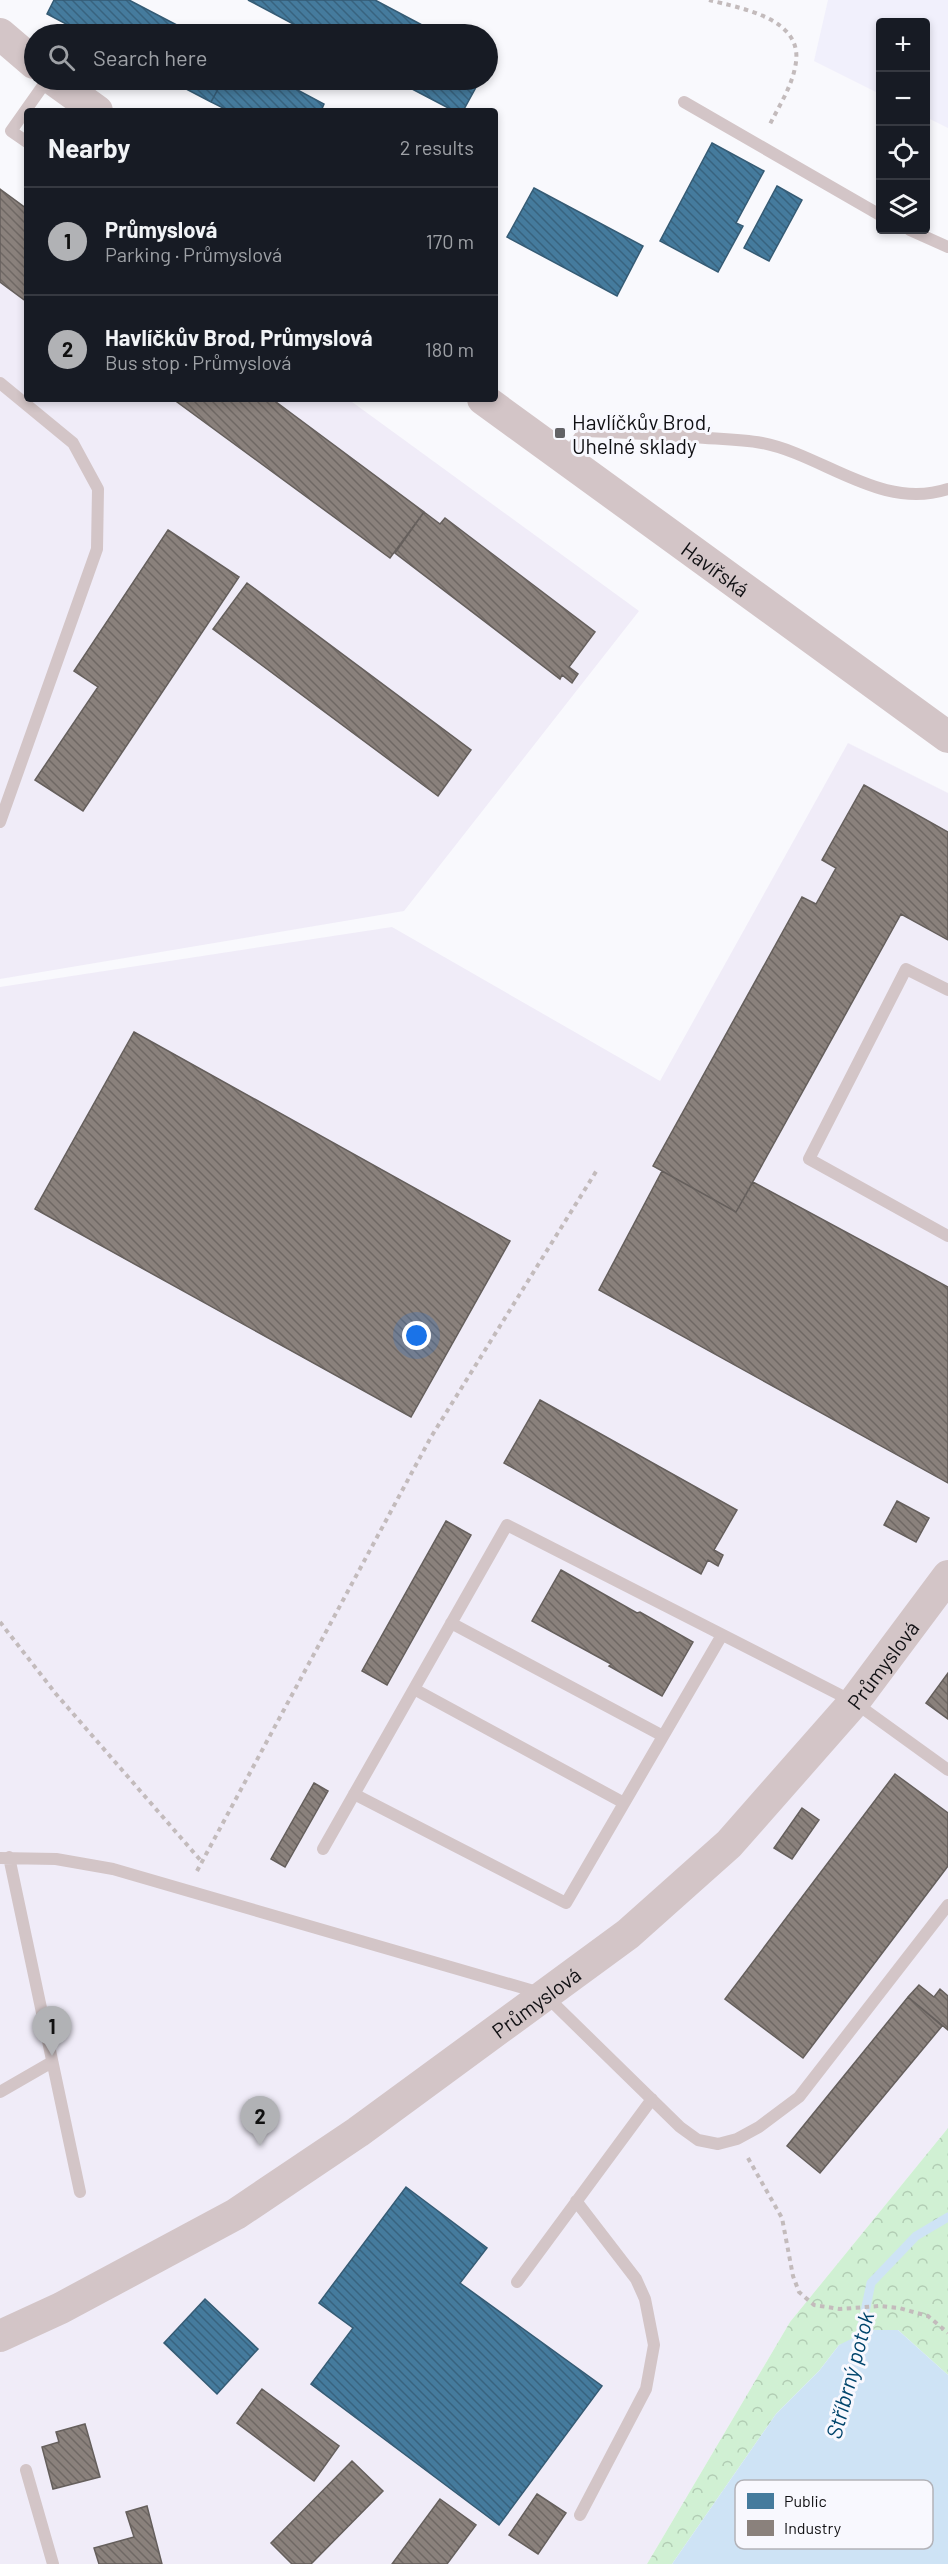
<!DOCTYPE html>
<meta charset="utf-8">
<style>
:root{--surface:#171b24;--page:#20242c;--text:#f1f3f6;--muted:#9ea1a6;--line:#363941;--accent:#b1b2b5}
body{margin:0;font-family:Barlow,sans-serif;background:var(--page);color:var(--text)}
.controls{position:absolute;right:18px;top:18px;display:grid;overflow:hidden;border-radius:6px;box-shadow:0 3px 9px #0003}
.controls button{width:54px;height:54px;display:grid;place-items:center;padding:0;border:0;border-bottom:2px solid var(--line);background:var(--surface);color:var(--text);font:30px sans-serif}
.you{position:absolute;left:417px;top:1336px;width:21px;height:21px;margin:-15px;border:4px solid #fff;border-radius:50%;background:#1a73e8;box-shadow:0 0 0 9px #1a73e833}
.badge{display:grid;place-items:center;width:39px;height:39px;border-radius:50%;background:var(--accent);color:#111;font-size:20px;font-weight:700}
.pin{position:absolute;translate:-50% -50px;filter:drop-shadow(0 2px 3px #0008)}
.pin::after{content:'';position:absolute;top:32px;width:21px;height:18px;background:inherit;clip-path:polygon(0 0,100% 0,50% 100%)}
.list{margin:0;padding:0;list-style:none}
h2{display:flex;justify-content:space-between;align-items:center;height:78px;margin:0;padding:0 24px;font-size:26px}
h2 small{font-size:20px;font-weight:400;color:var(--muted)}
.list li{display:grid;grid-template-columns:39px 1fr auto;gap:18px;align-items:center;box-sizing:border-box;height:108px;padding:0 24px;border-top:2px solid var(--line)}
.list b{display:block;font-size:22px;white-space:nowrap}
.list p{margin:0;font-size:20px;white-space:nowrap;color:var(--muted)}
.list em{font-size:20px;font-style:normal;color:var(--muted)}
.icon{flex:none;width:33px;height:33px;fill:none;stroke:currentColor;stroke-width:2;stroke-linecap:round;stroke-linejoin:round}
.map{position:relative;flex:none;width:948px;height:2564px;overflow:hidden}
.search{position:absolute;background:var(--surface);box-shadow:0 3px 9px #0003;left:24px;top:24px;width:474px;height:66px;display:flex;align-items:center;gap:15px;box-sizing:border-box;padding:0 21px;border-radius:33px;color:var(--muted);font-size:22px}
.panel{position:absolute;background:var(--surface);box-shadow:0 3px 9px #0003;left:24px;top:108px;width:474px;height:294px;border-radius:6px}
.map>svg:first-child{display:block}
</style>
<div class="map">
<svg width="948" height="2564" viewBox="0 0 948 2564">
<defs>
<pattern id="forest-crowns" width="20" height="18" patternUnits="userSpaceOnUse" patternTransform="scale(1.5)"><rect width="20" height="18" fill="#d0f0d3"/><path d="M2 6a3 3 0 1 1 6 0M12 15a3 3 0 1 1 6 0" fill="none" stroke="#b2cdb4"/></pattern>
<pattern id="public-back-hatch" width="6" height="6" patternUnits="userSpaceOnUse" patternTransform="scale(1.5)"><rect width="6" height="6" fill="#457b9d"/><path d="M-1 5l2 2M0 0l6 6M5-1l2 2" fill="none" stroke="#38637f"/></pattern>
<pattern id="industry-back-hatch" width="6" height="6" patternUnits="userSpaceOnUse" patternTransform="scale(1.5)"><rect width="6" height="6" fill="#8a817c"/><path d="M-1 5l2 2M0 0l6 6M5-1l2 2" fill="none" stroke="#6f6864"/></pattern>
</defs>
<rect width="100%" height="100%" fill="#f9f9fd"/>
<path fill="#f1f0fc" d="M828 0H948V128L926 117V22H880V94L814 61Z"/>
<path fill="#f0ecf8" d="M0 189 27 209V399H348L639 611 404 911 0 979Z
M848 743 948 793V2128L790 2322 647 2564H0V987L392 927 660 1081Z"/>
<path fill="url(#forest-crowns)" d="M948 2128V2375L898 2330 839 2345 819 2371 776 2414 672 2564H647L790 2322Z"/>
<path fill="#cee3f5" d="M869 2330H898L948 2375V2564H672L776 2414 819 2371 839 2345Z"/>
<path fill="url(#public-back-hatch)" stroke="#355b74" stroke-width="1.5" d="M54 0H129L194 34H85L47 14Z
M248 0H375L439 34H312Z
M169 80H223L211 102Z
M223 80H279L324 104 321 111H229L211 102Z
M395 80H480L463 111H454Z
M712 143 764 171 736 223 743 226 718 272 660 241Z
M777 186 802 200 769 261 744 248Z
M534 188 643 246 617 296 507 237Z
M406 2187 487 2248 460 2283 602 2386 499 2525 311 2384 353 2328 319 2303Z
M205 2299 258 2349 217 2394 164 2343Z"/>
<path fill="url(#industry-back-hatch)" stroke="#655f5c" stroke-width="1.5" d="M0 189 27 209V302L0 282Z
M173 399H272L424 512 390 558Z
M424 512 440 524 445 518 595 632 569 667 578 674 572 683 562 675 560 679 395 553Z
M168 530 239 577 83 811 35 780 98 687 74 671Z
M247 583 471 750 438 796 213 629Z
M864 785 948 832V940L901 914 736 1212 653 1166 802 897 816 904 836 868 822 860Z
M134 1032 510 1241 411 1417 35 1209Z
M662 1171 736 1212 753 1182 948 1287V1483L599 1290Z
M540 1400 737 1510 714 1550 723 1555 718 1566 708 1560 701 1574 504 1463Z
M897 1501 929 1518 916 1542 884 1525Z
M446 1521 471 1535 387 1685 362 1671Z
M561 1570 637 1613 640 1612 693 1642 662 1696 609 1666 611 1664 532 1621Z
M948 1673V1719L926 1703Z
M895 1774 948 1813V1866L803 2058 725 1999Z
M314 1783 328 1791 285 1867 271 1859Z
M802 1808 819 1820 792 1859 774 1848Z
M919 1985 934 1997 940 1989 948 1996V2030L908 1997Z
M908 1997 942 2026 820 2173 787 2146Z
M262 2389 339 2446 314 2481 237 2423Z
M85 2424 100 2477 53 2489 42 2447 59 2442 56 2432Z
M352 2461 383 2491 311 2564H292L271 2543Z
M537 2494 566 2513 538 2554 509 2535Z
M440 2499 476 2525 447 2564H392Z
M147 2506 162 2564H99L94 2548 134 2537 126 2512Z"/>
<g fill="none" stroke-linecap="round" stroke-linejoin="round">
<path stroke="#cee3f5" stroke-width="9" d="M858 2345 871 2283 916 2236 948 2217"/>
<path stroke="#c3bbbc" stroke-width="4" stroke-dasharray="4.5 4.5" stroke-linecap="butt" d="M709 0C740 8 802 18 796 62 793 85 779 106 769 126
M0 1622 56 1694 202 1862
M197 1871 431 1437 597 1170
M748 2158 782 2218 793 2276 799 2292 814 2305 840 2309 879 2306 899 2308 928 2316 948 2333"/>
<path stroke="#d3c5c7" stroke-width="12" d="M684 102 880 215
M27 142 11 131 47 80
M910 230 948 247
M0 383 73 443 98 489 97 549 0 822
M566 457 584 431C621 432 657 435 693 437 716 439 739 439 762 443 824 455 881 511 948 489
M948 990 906 969 809 1159 948 1236
M451 1623 663 1736
M414 1689 624 1803
M354 1794 566 1903 722 1635
M323 1849 507 1525 854 1702 948 1770
M9 1857 80 2192
M0 1858 56 1859 113 1869 544 1994 680 2127 698 2140 718 2144 737 2139 759 2127 799 2097 948 1905
M0 2092 52 2062
M576 2201 636 2279 645 2299 654 2345 646 2389 580 2515
M517 2282 652 2099
M26 2470 53 2564"/>
<g stroke="#d3c5c7" stroke-width="32">
<path d="M0 34 34 63"/>
<path d="M54 80 97 111"/>
<path id="s1" d="M483 399 948 737"/>
<path id="s2" d="M0 2336 61 2308 236 2214 358 2132 628 1934 729 1844 854 1702 948 1576"/>
</g>
</g>
<rect fill="#626265" stroke="#f8f8fe" stroke-width="2" x="554" y="427" width="12" height="12" rx="3"/>
<g text-anchor="middle" dominant-baseline="central" stroke-width="6" stroke-linejoin="round" paint-order="stroke">
<g font-size="21" fill="#101013" stroke="#f8f8fe" text-anchor="start">
<text x="572" y="421">Havlíčkův Brod,<tspan x="572" dy="24">Uhelné sklady</tspan></text>
</g>
<g font-size="21" fill="#101013" stroke="#f8f8fe">
<text stroke="none"><textPath href="#s1" startOffset="288">Havířská</textPath></text>
<text stroke="none"><textPath href="#s2" startOffset="1119">Průmyslová</textPath></text>
<text stroke="none"><textPath href="#s2" startOffset="633">Průmyslová</textPath></text>
</g>
<g font-size="22" font-style="italic" fill="#01456c" stroke="#f8f8fe">
<text transform="translate(849 2375) rotate(-75)">Stříbrný potok</text>
</g>
</g>
<rect x="735" y="2480" width="198" height="69" rx="9" fill="#f8f8fe" stroke="#b2b2b8" stroke-width="1.5"/>
<rect x="747" y="2493" width="27" height="16" fill="#457b9d"/>
<rect x="747" y="2520" width="27" height="16" fill="#8a817c"/>
<g font-size="16" fill="#101013">
<text x="784" y="2507">Public</text>
<text x="784" y="2534">Industry</text>
</g>
</svg>
<div class="controls">
<button>+</button>
<button>−</button>
<button><svg class="icon" aria-label="locate" viewBox="0 0 24 24"><circle cx="12" cy="12" r="6"/><path d="M12 2v4M12 18v4M2 12h4M18 12h4"/></svg></button>
<button><svg class="icon" aria-label="layers" viewBox="0 0 24 24"><path d="M12 4l9 5-9 5-9-5zM3 14l9 5 9-5"/></svg></button>
</div>
<div class="you"></div>
<div class="pin badge" style="left:52px;top:2056px">1</div>
<div class="pin badge" style="left:260px;top:2146px">2</div>
<div class="search"><svg class="icon" aria-label="search" viewBox="0 0 24 24"><circle cx="10" cy="10" r="6"/><path d="M15 15l6 6"/></svg>Search here</div>
<section class="panel">
<h2>Nearby<small>2 results</small></h2>
<ul class="list">
<li><span class="badge">1</span><div><b>Průmyslová</b><p>Parking · Průmyslová</p></div><em>170 m</em></li>
<li><span class="badge">2</span><div><b>Havlíčkův Brod, Průmyslová</b><p>Bus stop · Průmyslová</p></div><em>180 m</em></li>
</ul>
</section>
</div>
